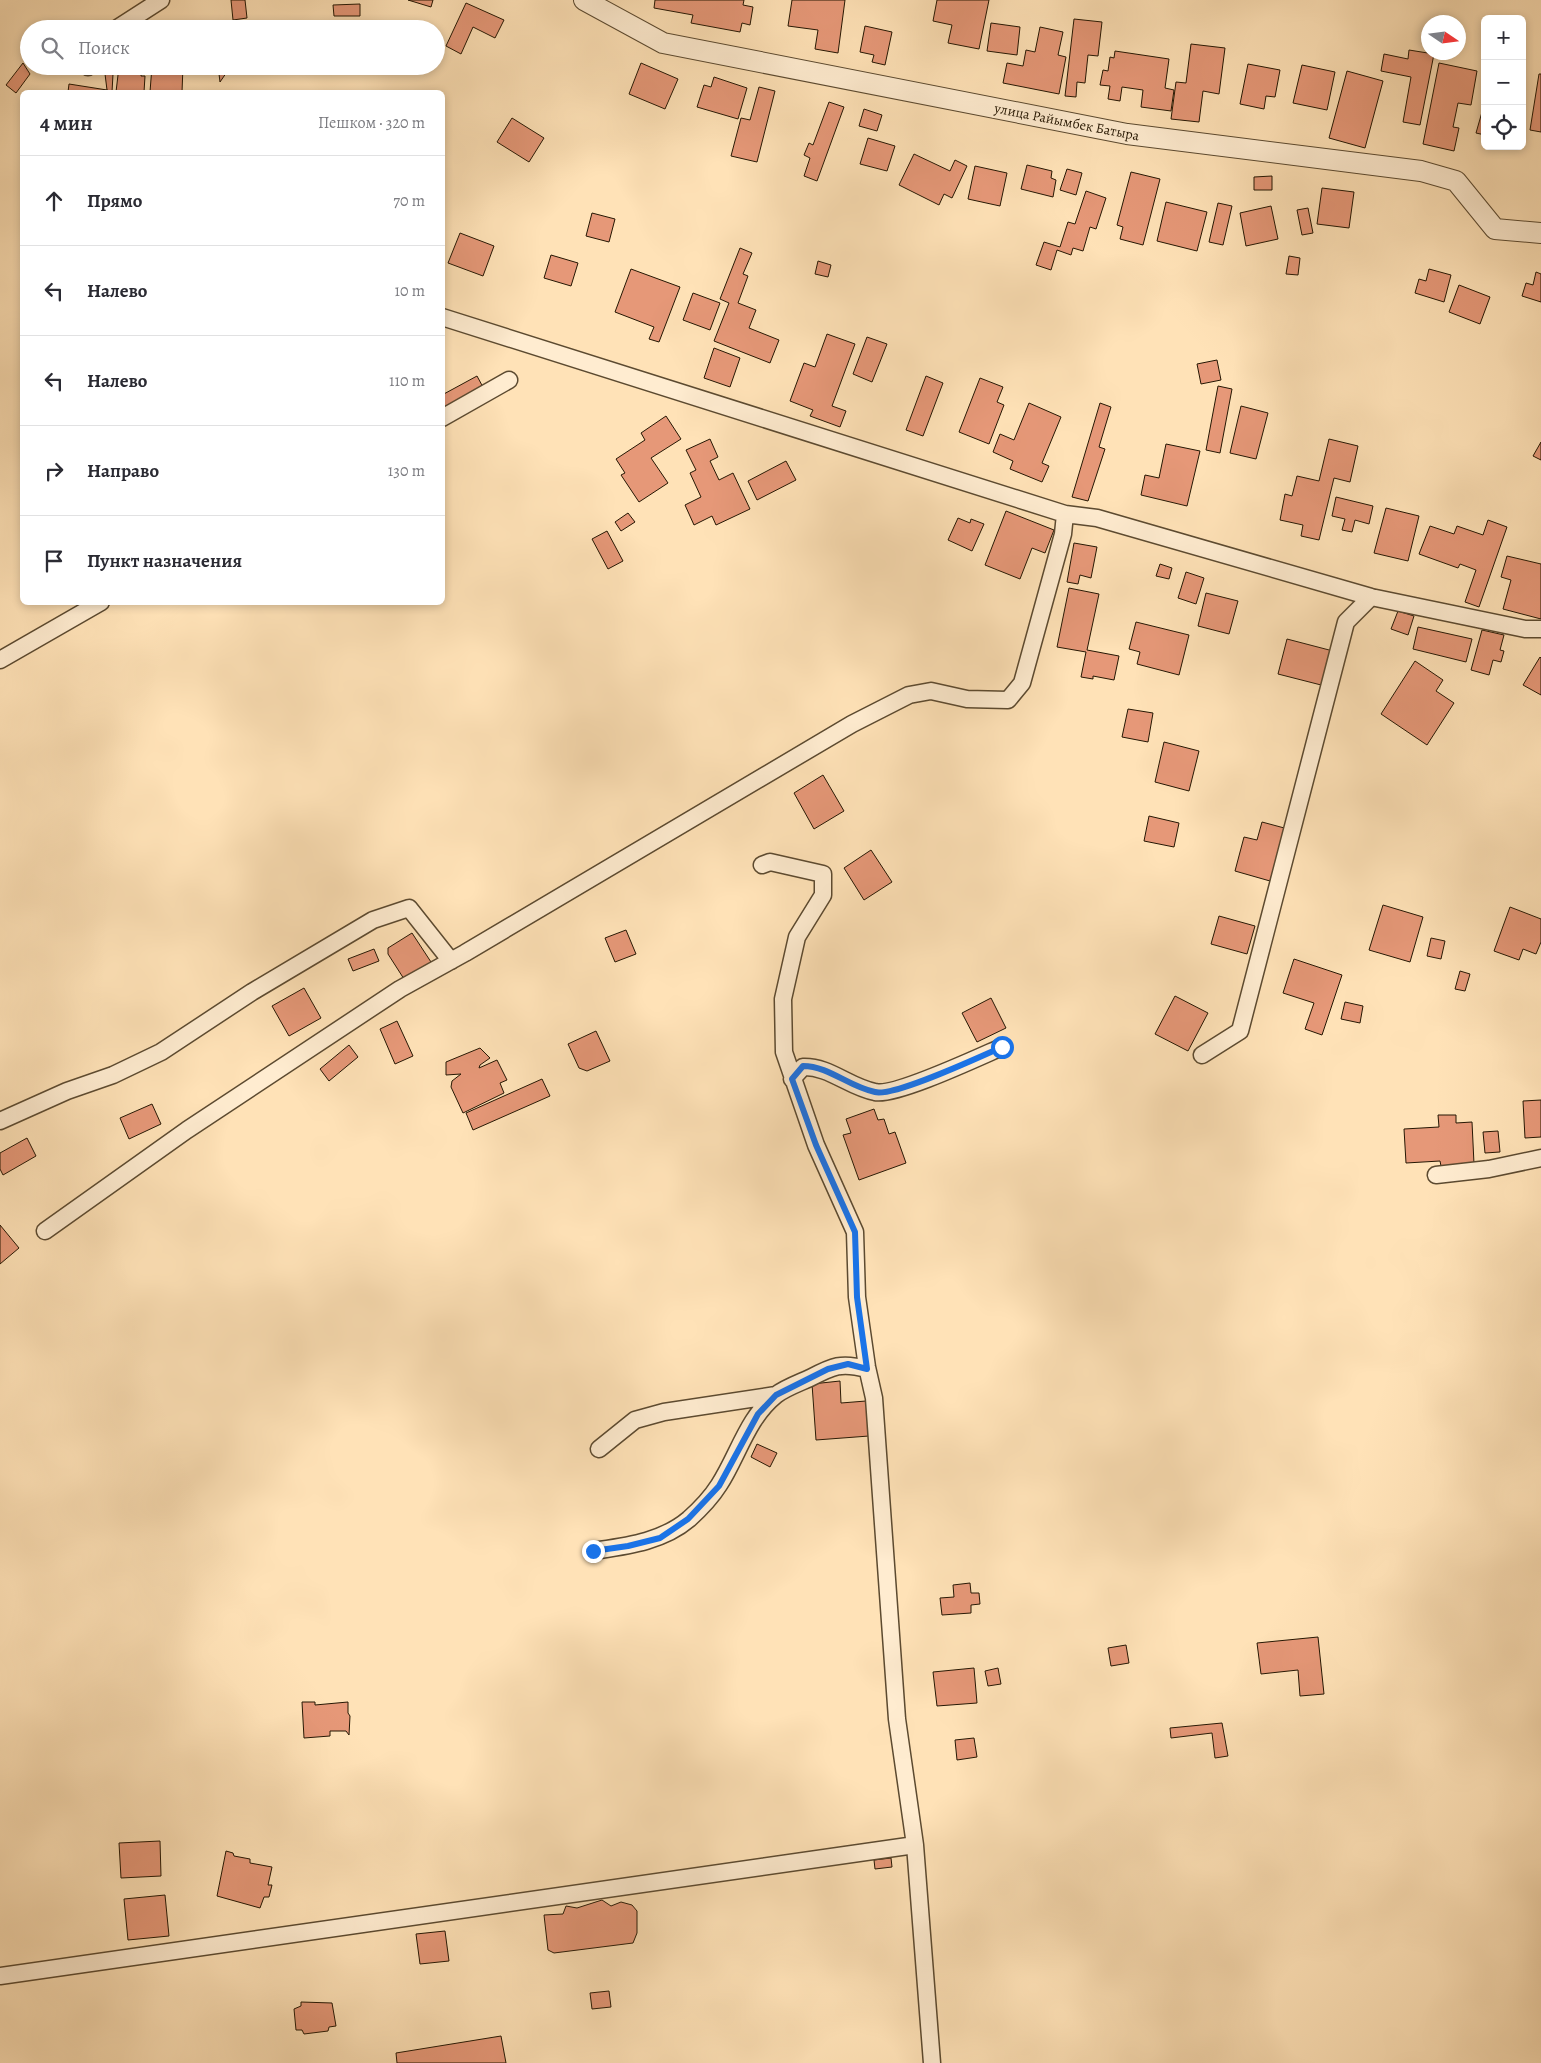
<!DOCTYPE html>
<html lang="ru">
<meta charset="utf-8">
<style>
:root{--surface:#fff;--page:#f2f2f3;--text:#2b2b33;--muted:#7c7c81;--line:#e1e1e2}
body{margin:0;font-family:Alegreya,serif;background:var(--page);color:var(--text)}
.controls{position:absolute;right:15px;top:15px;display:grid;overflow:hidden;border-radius:8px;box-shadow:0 2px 8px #0003}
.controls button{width:45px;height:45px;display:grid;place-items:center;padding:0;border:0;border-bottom:1px solid var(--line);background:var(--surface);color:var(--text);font:25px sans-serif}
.compass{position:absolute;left:1421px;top:15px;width:45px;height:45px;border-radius:50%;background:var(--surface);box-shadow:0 2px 8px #0003;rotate:103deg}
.stop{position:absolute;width:15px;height:15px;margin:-11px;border:4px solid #1a73e8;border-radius:50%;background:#fff}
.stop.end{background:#1a73e8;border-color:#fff;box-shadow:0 1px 5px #0008}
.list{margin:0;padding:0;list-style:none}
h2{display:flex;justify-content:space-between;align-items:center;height:65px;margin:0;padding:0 20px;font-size:21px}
h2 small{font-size:16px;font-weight:400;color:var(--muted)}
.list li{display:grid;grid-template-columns:32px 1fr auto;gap:15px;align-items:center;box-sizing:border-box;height:90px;padding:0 20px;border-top:1px solid var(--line)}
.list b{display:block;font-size:19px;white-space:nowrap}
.list em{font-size:16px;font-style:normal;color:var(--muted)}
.icon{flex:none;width:28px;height:28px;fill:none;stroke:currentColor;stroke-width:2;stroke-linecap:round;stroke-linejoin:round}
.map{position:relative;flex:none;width:1541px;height:2063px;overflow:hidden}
.search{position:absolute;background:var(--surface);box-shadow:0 2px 8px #0003;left:20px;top:20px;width:425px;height:55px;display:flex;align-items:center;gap:12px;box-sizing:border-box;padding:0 18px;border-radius:28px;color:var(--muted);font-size:19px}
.panel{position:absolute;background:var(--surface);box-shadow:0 2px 8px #0003;left:20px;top:90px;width:425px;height:515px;border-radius:8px}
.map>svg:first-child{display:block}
</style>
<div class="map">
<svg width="1541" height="2063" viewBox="0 0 1541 2063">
<rect width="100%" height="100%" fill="#ffe2b7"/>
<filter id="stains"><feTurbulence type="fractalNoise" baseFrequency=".004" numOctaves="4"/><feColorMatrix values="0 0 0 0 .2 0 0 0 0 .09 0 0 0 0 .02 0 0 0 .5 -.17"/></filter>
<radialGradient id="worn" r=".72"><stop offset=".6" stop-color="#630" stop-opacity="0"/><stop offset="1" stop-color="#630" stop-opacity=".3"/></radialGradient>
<path fill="#e69878" stroke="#251703" d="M231 0H245L247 18 233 20Z
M408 0H433L431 7Z
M655 0H744L743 5 753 7 750 25 742 23 740 32 691 23 693 15 654 8Z
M792 0H845L838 53 815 49 818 30 788 26Z
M937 0H989L979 49 948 43 952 25 933 21Z
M466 3 504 20 495 38 473 27 461 54 446 46Z
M360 4V16H334L333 5Z
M1074 19 1102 22 1098 56 1088 55 1085 83 1077 82 1076 97 1065 96Z
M991 23 1020 27 1017 55 987 51Z
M865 26 892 32 885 65 872 62 874 55 860 52Z
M1040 27 1063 32 1058 55 1066 57 1059 94 1003 83 1007 63 1023 66 1026 50 1035 52Z
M1191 44 1225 48 1219 94 1203 91 1199 122 1171 119 1176 82 1186 83Z
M1409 50 1434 54 1420 125 1403 122 1411 77 1381 71 1384 54 1408 59Z
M1115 51 1169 59 1165 88 1174 90 1171 111 1141 107 1143 90 1122 87 1120 101 1108 99 1110 86 1100 85 1103 70 1108 71 1110 57 1114 58Z
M23 63 30 74 16 93 6 85Z
M641 63 678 79 665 109 629 94Z
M1439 63 1477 71 1471 105 1458 103 1453 127 1459 128 1454 151 1423 144Z
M1248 64 1280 70 1275 97 1266 96 1264 109 1240 104Z
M1302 65 1335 72 1327 110 1293 103Z
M113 66 142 69 141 76H145L144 92H116L118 75Z
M152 66H183L182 92H150Z
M218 66H231L220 82Z
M1347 71 1383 81 1365 148 1329 138Z
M105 74H113L112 92 107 90Z
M1539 74H1541V132L1530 130Z
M714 77 747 88 738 119 697 107 704 85 711 87Z
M69 84 107 90 106 92H68Z
M759 87 775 91 757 162 731 156 741 118 750 120Z
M829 102 844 107 817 181 804 176 810 158 804 155 809 143 813 145Z
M1484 105H1485V135L1476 133Z
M864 109 882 115 877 131 859 126Z
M512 118 544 138 529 162 497 142Z
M868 138 895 146 887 171 860 164Z
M914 154 950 171 955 160 967 166 952 198 944 194 939 205 899 185Z
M1027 165 1052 171 1051 178 1056 180 1053 197 1021 189Z
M975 166 1007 173 1000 206 968 199Z
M1067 169 1082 173 1076 195 1060 190Z
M1131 172 1160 179 1143 245 1120 239 1123 227 1117 225Z
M1272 176V190H1254V177Z
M1322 188 1354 192 1349 228 1317 224Z
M1086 191 1106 198 1096 229 1090 227 1083 251 1073 248 1071 255 1057 250 1051 270 1036 265 1044 242 1060 247 1068 222 1075 224Z
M1166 202 1207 212 1197 251 1157 241Z
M1218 203 1232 206 1223 245 1209 242Z
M1271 206 1278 239 1246 246 1240 213Z
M1308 208 1313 233 1302 235 1297 210Z
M592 213 615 219 609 242 586 236Z
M460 233 494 246 483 276 448 263Z
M740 248 752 253 743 274 748 276 738 303 756 310 749 328 779 340 770 363 714 341 729 303 720 299Z
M551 255 578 263 571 286 544 278Z
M1289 256 1300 258 1298 275 1286 274Z
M818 261 831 265 828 277 815 274Z
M631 269 680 287 659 342 649 339 654 327 615 312Z
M1429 269 1451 275 1444 302 1415 293 1419 279 1426 281Z
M1536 272 1541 274V302L1522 296 1526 283 1533 285Z
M1459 285 1490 297 1480 324 1449 312Z
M693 293 720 303 710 330 683 320Z
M827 334 855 344 832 406 846 411 840 427 810 416 813 410 790 401 804 363 815 367Z
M867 337 887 344 872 382 853 374Z
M714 348 740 358 730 387 704 378Z
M1217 360 1221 380 1201 384 1197 364Z
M477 376 484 389 442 412V395Z
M926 376 943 383 923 436 906 430Z
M980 378 1003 387 997 402 1004 405 989 444 959 432Z
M1218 386 1232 389 1220 453 1206 450Z
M1029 403 1061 417 1042 463 1049 466 1042 482 1010 469 1013 461 993 452 1000 434 1014 440Z
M1100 403 1111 407 1099 447 1105 449 1088 501 1072 497Z
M1241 406 1268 413 1256 459 1230 453Z
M666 416 681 439 651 458 668 483 639 502 621 475 625 473 616 459 645 440 641 433Z
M710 439 718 457 710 461 719 480 733 473 750 509 716 525 712 516 694 525 685 505 701 497 690 473 696 470 686 450Z
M1329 439 1358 446 1350 482 1334 478 1319 540 1301 536 1303 525 1280 520 1285 494 1292 496 1297 476 1319 481Z
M1541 442V460L1533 456Z
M1166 444 1200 451 1187 506 1141 495 1145 475 1159 478Z
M786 461 796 480 757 500 748 481Z
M1336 497 1373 506 1369 524 1355 520 1352 532 1342 530 1345 519 1332 516Z
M1386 508 1419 516 1408 561 1374 553Z
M1006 511 1054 530 1045 553 1032 548 1020 579 985 565Z
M628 513 635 522 621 531 615 522Z
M958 518 970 523 971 519 984 524 972 551 948 540Z
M1488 520 1507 527 1479 607 1465 602 1476 570 1460 564 1458 568 1419 554 1430 526 1454 534 1457 526 1483 535Z
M607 531 623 561 608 569 592 539Z
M1074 543 1097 547 1091 578 1080 575 1078 584 1067 582Z
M1507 556 1541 564V619L1503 609 1511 580 1501 577Z
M1160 564 1172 568 1169 579 1156 576Z
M1186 572 1204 578 1196 604 1178 598Z
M1069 588 1099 594 1087 650 1119 656 1114 680 1093 676V679L1081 677 1086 652 1057 647Z
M1206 593 1238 601 1229 634 1198 626Z
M1398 611 1414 616 1408 635 1391 629Z
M1136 622 1189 635 1179 675 1137 664 1140 652 1129 649Z
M1418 627 1472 639 1466 662 1413 649Z
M1482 630 1504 635 1500 650 1504 651 1501 662 1493 660 1489 675 1471 670Z
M1287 639 1333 651 1325 686 1278 674Z
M1540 657 1541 658V695L1523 685Z
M1415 661 1443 680 1436 691 1454 703 1427 745 1381 714Z
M1128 709 1153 713 1148 742 1122 737Z
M1164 742 1199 751 1189 791 1155 782Z
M823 775 844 811 814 829 794 793Z
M1149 816 1179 823 1174 847 1144 841Z
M1262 822 1288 829 1280 861 1276 860 1270 881 1235 871 1244 837 1257 840Z
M871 850 892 882 864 900 844 868Z
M1383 905 1423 917 1410 962 1369 950Z
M1510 907 1541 919V942L1536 954 1523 949 1519 960 1494 951Z
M1219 916 1255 926 1247 954 1211 944Z
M626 930 636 954 615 962 605 938Z
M412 933 431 962 404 979 388 954V948Z
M1431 938 1445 941 1441 959 1427 956Z
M374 949 379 961 353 971 348 959Z
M1294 959 1342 975 1322 1035 1305 1029 1314 1003 1283 993Z
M1460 971 1470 974 1465 991 1455 989Z
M304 988 321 1018 289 1036 272 1006Z
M1175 996 1208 1013 1188 1051 1155 1034Z
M991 998 1006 1028 977 1042 962 1013Z
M1345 1002 1363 1006 1360 1023 1341 1019Z
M397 1021 413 1056 395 1064 380 1029Z
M596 1031 610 1061 587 1071 579 1068 568 1044Z
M349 1045 358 1057 329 1081 320 1069Z
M480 1048 490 1058 480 1065 479 1068 497 1060 507 1080 500 1083 504 1093 463 1113 451 1087 452 1081 461 1074 446 1075V1062Z
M542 1079 550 1096 473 1130 466 1113Z
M1541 1100V1137L1525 1138 1523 1101Z
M152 1104 161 1124 129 1139 120 1118Z
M874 1109 878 1120 884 1119 889 1134 895 1132 906 1163 859 1180 843 1135 851 1133 846 1119Z
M1438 1115H1456V1123L1472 1122 1474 1164 1441 1166 1440 1161 1406 1163 1404 1129 1439 1127Z
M1498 1131 1500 1152 1485 1153 1483 1132Z
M27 1138 36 1156 3 1175 0 1169V1153Z
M0 1225 19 1248 0 1264Z
M840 1381 841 1403 866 1401 869 1436 816 1440 812 1384Z
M757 1444 777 1453 770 1467 751 1457Z
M970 1583 971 1593H979L980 1604 971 1605V1613L942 1615 940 1598 954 1597 953 1585Z
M1318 1637 1324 1694 1300 1696 1298 1670 1261 1674 1257 1643Z
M1126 1645 1129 1663 1111 1666 1108 1648Z
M974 1668 977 1703 937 1706 933 1672Z
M998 1668 1001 1684 988 1686 985 1671Z
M302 1702H315V1705L348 1702V1713L350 1716 349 1735 346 1731H330V1736L304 1738Z
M1222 1723 1228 1756 1215 1758 1212 1733 1171 1738 1170 1728Z
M974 1738 977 1757 957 1760 955 1740Z
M160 1841 161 1876 121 1878 119 1843Z
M226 1851 233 1853 234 1856 250 1859V1863L272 1867 268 1885H272L269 1897H264L260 1908 217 1896Z
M891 1858 892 1867 875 1869 874 1860Z
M165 1895 169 1936 128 1940 124 1899Z
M602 1900 611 1906 621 1902 632 1905 637 1911V1933L633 1943 554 1953 548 1950 544 1915 563 1914 566 1906 577 1908Z
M445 1931 449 1961 420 1964 416 1934Z
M609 1991 611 2007 592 2009 590 1993Z
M301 2002 332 2003 336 2026 329 2027 328 2031 304 2034 302 2030H296L294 2009 301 2006Z
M501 2036 506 2063H397L396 2053Z"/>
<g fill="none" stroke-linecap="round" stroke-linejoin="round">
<defs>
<path id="minor" d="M116 29 161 0
M88 67V66
M442 317 1065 514 1097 518 1371 597 1525 629H1541
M442 418 509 380
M0 660 101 602
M762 865 770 862 823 874V895L797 937 783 999 784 1052 816 1145 855 1232 857 1297 867 1367 874 1398 897 1719 915 1845
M1202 1055 1240 1031 1346 622 1371 597
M792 1079 803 1067C829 1066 849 1087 875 1092 894 1097 979 1057 1002 1047
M0 1121 67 1091 113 1075 161 1052 252 992 373 920 409 908 451 961
M1436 1175 1489 1169 1541 1158
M45 1231 187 1130 400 989 465 953 852 724 909 695 931 691 967 699 1008 700 1022 683 1063 534 1065 514
M599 1449 635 1420 664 1412 776 1395
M593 1551C626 1546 662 1542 689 1519 699 1510 712 1496 719 1485 738 1456 747 1418 776 1395 785 1388 799 1383 810 1378 833 1366 841 1362 867 1369
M0 1976 915 1845 932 2063"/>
<path id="tertiary" d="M584 0 663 43 1127 134 1421 171 1456 181 1495 229 1541 233"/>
</defs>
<use href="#minor" stroke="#5c4a30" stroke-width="19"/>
<use href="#tertiary" stroke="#5c4a30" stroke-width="22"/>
<use href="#minor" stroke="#ffecd0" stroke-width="16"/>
<use href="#tertiary" stroke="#ffecd0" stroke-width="20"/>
</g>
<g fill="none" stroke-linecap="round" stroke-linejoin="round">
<path stroke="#1a73e8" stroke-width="6" d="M593 1551 628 1546 660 1538 688 1519 719 1486 758 1414 776 1395 828 1369 848 1364 867 1369 857 1297 855 1232 816 1145 792 1079 803 1066C829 1066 849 1087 875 1092 894 1097 979 1057 1002 1047"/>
</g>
<g text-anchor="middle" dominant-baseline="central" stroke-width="4" stroke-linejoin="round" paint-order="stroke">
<g font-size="14" fill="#251703" stroke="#ffecd0">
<text transform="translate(1067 122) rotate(11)">улица Райымбек Батыра</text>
</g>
</g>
<rect width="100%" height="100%" filter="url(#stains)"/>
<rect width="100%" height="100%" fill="url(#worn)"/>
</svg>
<div class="controls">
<button>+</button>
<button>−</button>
<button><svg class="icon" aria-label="locate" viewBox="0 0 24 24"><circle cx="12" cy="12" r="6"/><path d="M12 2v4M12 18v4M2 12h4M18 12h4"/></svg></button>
</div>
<svg class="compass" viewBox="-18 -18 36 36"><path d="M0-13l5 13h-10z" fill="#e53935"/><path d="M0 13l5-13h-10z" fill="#7c7c81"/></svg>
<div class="stop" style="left:1002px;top:1047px"></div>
<div class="stop end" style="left:593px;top:1551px"></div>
<div class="search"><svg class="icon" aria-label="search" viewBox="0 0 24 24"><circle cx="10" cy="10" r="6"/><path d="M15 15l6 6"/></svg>Поиск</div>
<section class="panel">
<h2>4 мин<small>Пешком · 320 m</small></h2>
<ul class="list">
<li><svg class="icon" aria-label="ahead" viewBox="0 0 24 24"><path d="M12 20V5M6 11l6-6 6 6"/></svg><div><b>Прямо</b></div><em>70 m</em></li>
<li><svg class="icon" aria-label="left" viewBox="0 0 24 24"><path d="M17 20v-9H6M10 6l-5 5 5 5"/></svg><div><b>Налево</b></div><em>10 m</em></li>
<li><svg class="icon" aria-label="left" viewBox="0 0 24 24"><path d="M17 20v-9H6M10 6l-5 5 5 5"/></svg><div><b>Налево</b></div><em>110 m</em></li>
<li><svg class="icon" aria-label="right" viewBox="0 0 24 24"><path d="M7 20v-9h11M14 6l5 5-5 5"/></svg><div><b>Направо</b></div><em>130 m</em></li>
<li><svg class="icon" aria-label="arrive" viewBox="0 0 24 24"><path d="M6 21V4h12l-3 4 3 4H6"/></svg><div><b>Пункт назначения</b></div></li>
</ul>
</section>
</div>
